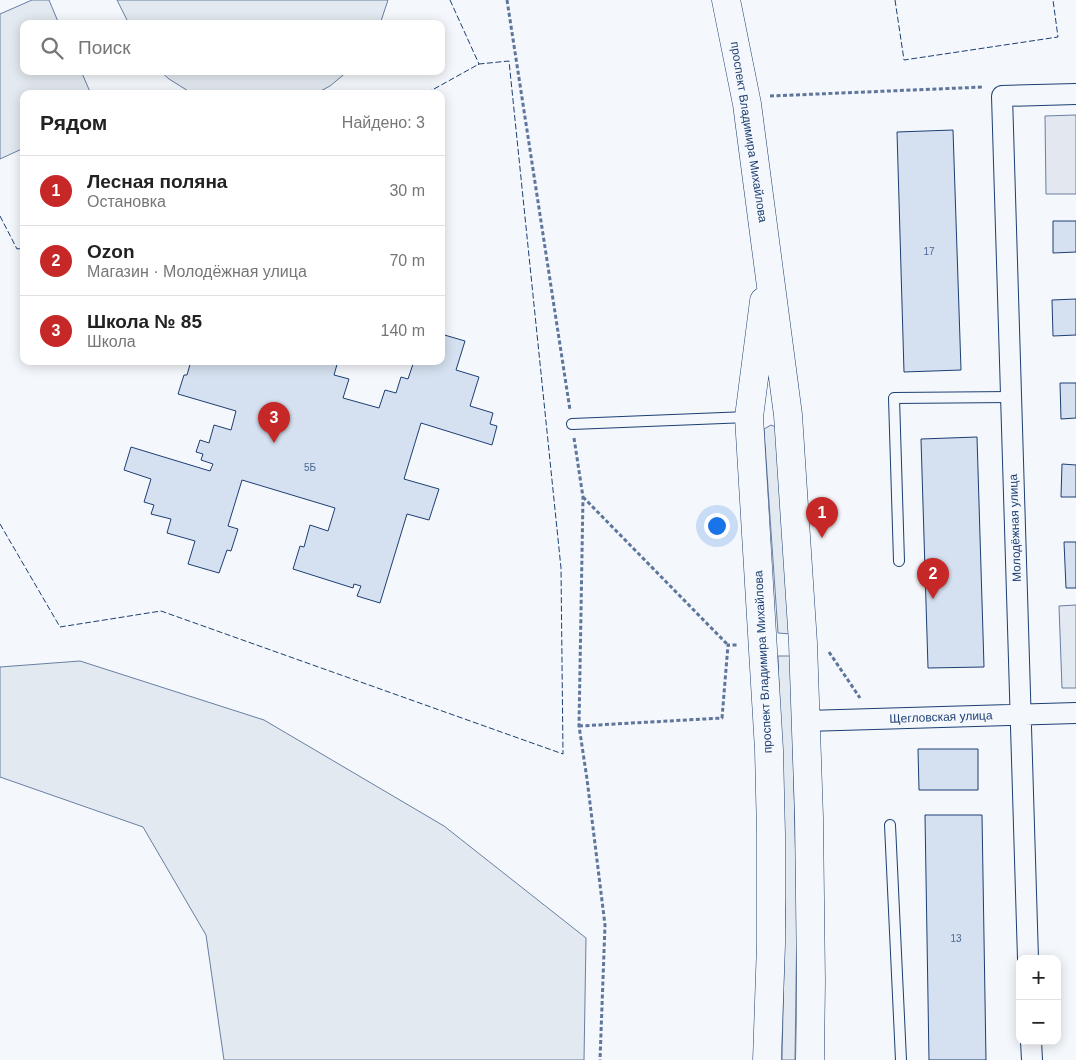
<!DOCTYPE html>
<html lang="ru">
<meta charset="utf-8">
<style>
:root{--surface:#fff;--page:#f2f2f2;--text:#222;--muted:#767676;--line:#e0e0e0;--accent:#c62828}
body{margin:0;font-family:Helvetica,sans-serif;background:var(--page);color:var(--text)}
.controls{position:absolute;right:15px;bottom:15px;display:grid;overflow:hidden;border-radius:10px;box-shadow:0 2px 12px #0003}
.controls button{width:45px;height:45px;display:grid;place-items:center;padding:0;border:0;border-bottom:1px solid var(--line);background:var(--surface);color:var(--text);font:25px sans-serif}
.you{position:absolute;left:716px;top:525px;width:18px;height:18px;margin:-12px;border:4px solid #fff;border-radius:50%;background:#1a73e8;box-shadow:0 0 0 8px #1a73e833}
.badge{display:grid;place-items:center;width:32px;height:32px;border-radius:50%;background:var(--accent);color:#fff;font-size:16px;font-weight:700}
.pin{position:absolute;translate:-50% -41px;filter:drop-shadow(0 1px 2px #0008)}
.pin::after{content:'';position:absolute;top:26px;width:18px;height:15px;background:inherit;clip-path:polygon(0 0,100% 0,50% 100%)}
.list{margin:0;padding:0;list-style:none}
h2{display:flex;justify-content:space-between;align-items:center;height:65px;margin:0;padding:0 20px;font-size:21px}
h2 small{font-size:16px;font-weight:400;color:var(--muted)}
.list li{display:grid;grid-template-columns:32px 1fr auto;gap:15px;align-items:center;box-sizing:border-box;height:70px;padding:0 20px;border-top:1px solid var(--line)}
.list b{display:block;font-size:19px;white-space:nowrap}
.list p{margin:0;font-size:16px;white-space:nowrap;color:var(--muted)}
.list em{font-size:16px;font-style:normal;color:var(--muted)}
.icon{flex:none;width:28px;height:28px;fill:none;stroke:currentColor;stroke-width:2;stroke-linecap:round;stroke-linejoin:round}
.map{position:relative;flex:none;width:1076px;height:1060px;overflow:hidden}
.search{position:absolute;background:var(--surface);box-shadow:0 2px 12px #0003;left:20px;top:20px;width:425px;height:55px;display:flex;align-items:center;gap:12px;box-sizing:border-box;padding:0 18px;border-radius:10px;color:var(--muted);font-size:19px}
.panel{position:absolute;background:var(--surface);box-shadow:0 2px 12px #0003;left:20px;top:90px;width:425px;height:275px;border-radius:10px}
.map>svg:first-child{display:block}
</style>
<div class="map">
<svg width="1076" height="1060" viewBox="0 0 1076 1060">
<rect width="100%" height="100%" fill="#f4f7fb"/>
<path fill="#e3e9f0" stroke="#687fa3" d="M32 0H49L59 24H24V71H81L91 94H24V148L0 159V14Z
M117 0H388L380 24H129Z
M160 71H348L330 86 315 94H193L169 79Z
M771 425 778 428 791 634 778 633 764 429Z
M1076 605V688H1062L1059 606Z
M778 656H791L797 914 795 1060H782L785 913Z
M80 661 264 720 444 826 586 938 584 1060H224L206 935 143 827 0 777V667Z"/>
<path fill="#e3e8f0" stroke="#687fa3" d="M1076 115V194H1046L1045 116Z"/>
<path fill="#d5e0f0" stroke="#1d3f73" d="M953 130 961 370 904 372 897 132Z
M1053 221H1076V252L1053 253Z
M1076 299V335L1053 336 1052 300Z
M441 334 465 341 456 370 479 377 470 406 493 413 490 424 497 426 492 445 421 423 404 479 439 489 429 520 407 514 380 603 357 596 361 586 354 584 353 588 293 569 300 546 304 547 310 525 328 531 335 508 242 480 228 526 238 529 231 551 227 550 219 573 188 564 195 541 167 533 171 519 151 514 154 505 144 502 151 479 124 470 131 447 210 471 213 464 201 460 203 454 196 452 200 440 209 443 214 425 231 430 236 411 178 394 184 375H187L191 361H338L334 375 349 379 343 398 379 408 385 390 396 393 401 377 408 379 414 361H441Z
M1060 383H1076V418L1061 419Z
M977 437 984 667 928 668 921 439Z
M1062 464 1076 465V497H1061Z
M1064 542H1076V588H1066Z
M918 749H978V790H919Z
M925 815H982L986 1060H929Z"/>
<g fill="none" stroke-linecap="round" stroke-linejoin="round">
<defs>
<path id="lane" d="M572 424 748 417
M899 561 894 398 1011 397
M890 825 901 1060"/>
<path id="street" d="M806 721 1076 713
M1028 959 1002 96 1076 94
M1031 1041 1032 1060"/>
<path id="secondary" d="M726 0 747 104 788 415 803 643 809 817 811 981 810 1060
M764 301 749 417 769 750 771 834V944L767 1060"/>
</defs>
<use href="#lane" stroke="#1d3f73" stroke-width="12"/>
<use href="#street" stroke="#1d3f73" stroke-width="22"/>
<use href="#secondary" stroke="#1d3f73" stroke-width="29"/>
<path stroke="#5e769c" stroke-width="3" stroke-dasharray="4 2.5" stroke-linecap="butt" d="M507 0 570 410
M770 96 984 87
M574 438 583 497 579 726 587 779 605 925 600 1060
M583 497 728 645
M829 652 860 698
M579 726 722 718 728 645H739"/>
<use href="#lane" stroke="#f4f7fb" stroke-width="10"/>
<use href="#street" stroke="#f4f7fb" stroke-width="20"/>
<use href="#secondary" stroke="#f4f7fb" stroke-width="28"/>
<path stroke="#1d3f73" stroke-width="1" stroke-dasharray="6 2.5" stroke-linecap="butt" d="M450 0 479 64 478 65
M895 0 904 60 1058 37 1053 0
M0 216 17 249 24 248
M0 524 60 627 161 611 563 754 561 568 509 61 479 64 425 94"/>
</g>
<g text-anchor="middle" dominant-baseline="central" stroke-width="4" stroke-linejoin="round" paint-order="stroke">
<g font-size="10" fill="#4b6792">
<text x="929" y="251">17</text>
<text x="310" y="467">5Б</text>
<text x="956" y="938">13</text>
</g>
<g font-size="12" fill="#1d3f73" stroke="#f4f7fb">
<text transform="translate(749 132) rotate(81)">проспект Владимира Михайлова</text>
<text transform="translate(1015 528) rotate(-92)">Молодёжная улица</text>
<text transform="translate(763 662) rotate(-93)">проспект Владимира Михайлова</text>
<text transform="translate(941 717) rotate(-2)">Щегловская улица</text>
</g>
</g>
</svg>
<div class="controls">
<button>+</button>
<button>−</button>
</div>
<div class="you"></div>
<div class="pin badge" style="left:822px;top:538px">1</div>
<div class="pin badge" style="left:933px;top:599px">2</div>
<div class="pin badge" style="left:274px;top:443px">3</div>
<div class="search"><svg class="icon" aria-label="search" viewBox="0 0 24 24"><circle cx="10" cy="10" r="6"/><path d="M15 15l6 6"/></svg>Поиск</div>
<section class="panel">
<h2>Рядом<small>Найдено: 3</small></h2>
<ul class="list">
<li><span class="badge">1</span><div><b>Лесная поляна</b><p>Остановка</p></div><em>30 m</em></li>
<li><span class="badge">2</span><div><b>Ozon</b><p>Магазин · Молодёжная улица</p></div><em>70 m</em></li>
<li><span class="badge">3</span><div><b>Школа № 85</b><p>Школа</p></div><em>140 m</em></li>
</ul>
</section>
</div>
